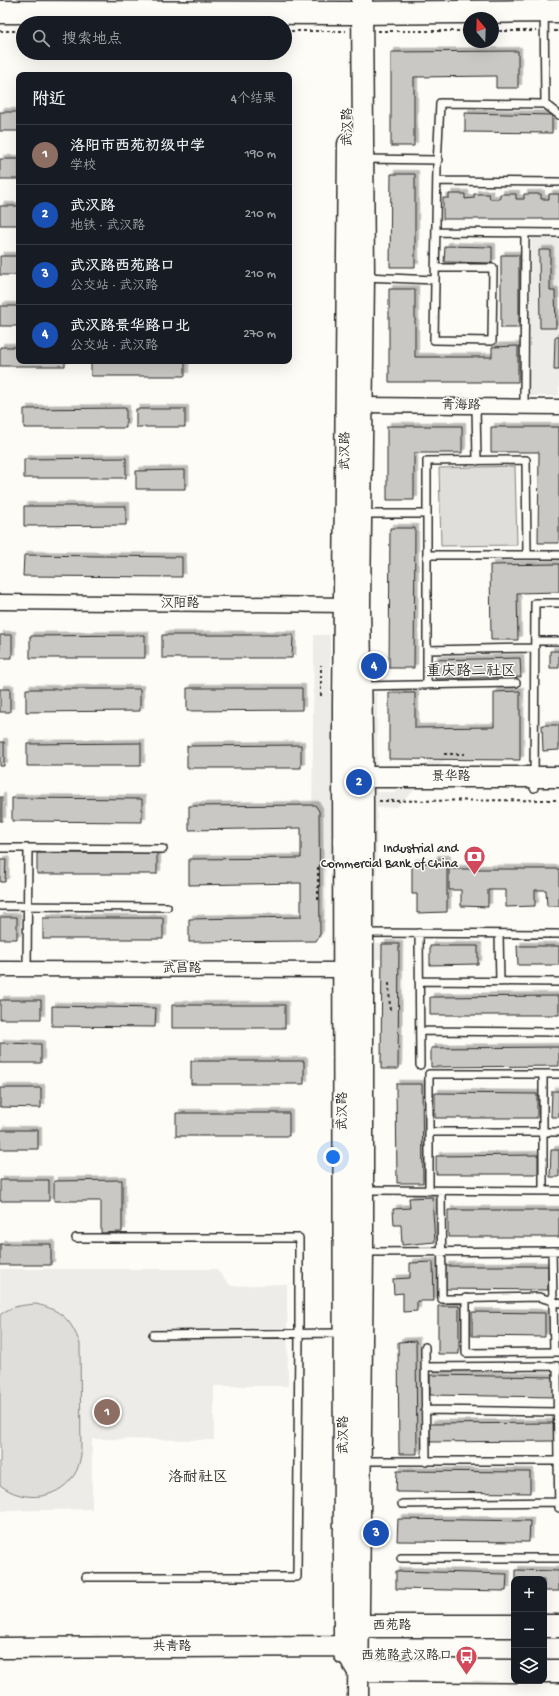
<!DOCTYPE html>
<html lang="zh">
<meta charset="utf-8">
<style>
:root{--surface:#171b24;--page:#20242c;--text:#f1f3f6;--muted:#9ea1a6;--line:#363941;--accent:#0b8043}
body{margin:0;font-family:"Gochi Hand","LXGW WenKai TC",sans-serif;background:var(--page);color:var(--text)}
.controls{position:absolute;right:12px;bottom:12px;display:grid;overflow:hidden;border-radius:8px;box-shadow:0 4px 16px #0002}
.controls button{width:36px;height:36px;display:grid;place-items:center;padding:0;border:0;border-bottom:1px solid var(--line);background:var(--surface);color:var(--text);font:20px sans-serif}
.compass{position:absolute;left:463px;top:12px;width:36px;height:36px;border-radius:50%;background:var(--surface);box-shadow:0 4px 16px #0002;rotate:341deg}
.you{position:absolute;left:333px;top:1157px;width:14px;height:14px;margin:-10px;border:3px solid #fff;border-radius:50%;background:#1a73e8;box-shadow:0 0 0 6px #1a73e833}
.badge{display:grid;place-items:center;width:26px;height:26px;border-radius:50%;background:var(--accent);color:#fff;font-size:13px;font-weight:700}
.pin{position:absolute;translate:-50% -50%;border:2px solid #fff;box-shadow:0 1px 4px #0006}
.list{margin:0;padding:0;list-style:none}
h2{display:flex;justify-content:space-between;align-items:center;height:52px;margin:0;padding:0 16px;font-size:17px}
h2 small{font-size:13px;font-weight:400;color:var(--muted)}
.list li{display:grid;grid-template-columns:26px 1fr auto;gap:12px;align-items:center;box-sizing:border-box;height:60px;padding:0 16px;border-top:1px solid var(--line)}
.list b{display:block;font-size:15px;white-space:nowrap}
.list p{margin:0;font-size:13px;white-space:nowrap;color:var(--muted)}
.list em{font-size:13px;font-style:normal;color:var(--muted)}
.icon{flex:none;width:22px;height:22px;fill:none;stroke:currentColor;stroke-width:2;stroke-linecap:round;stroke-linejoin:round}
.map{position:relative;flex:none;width:559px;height:1696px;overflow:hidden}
.search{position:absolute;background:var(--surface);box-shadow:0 4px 16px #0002;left:16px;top:16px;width:276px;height:44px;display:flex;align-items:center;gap:10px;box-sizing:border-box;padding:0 14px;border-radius:22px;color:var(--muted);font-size:15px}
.panel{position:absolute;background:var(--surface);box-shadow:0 4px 16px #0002;left:16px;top:72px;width:276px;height:292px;border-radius:8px}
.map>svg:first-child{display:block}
</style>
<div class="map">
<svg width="559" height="1696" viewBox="0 0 559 1696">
<defs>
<filter id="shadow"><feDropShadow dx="3.5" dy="-3.5" stdDeviation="0" flood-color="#0004"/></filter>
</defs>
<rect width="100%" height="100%" fill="#fdfcf7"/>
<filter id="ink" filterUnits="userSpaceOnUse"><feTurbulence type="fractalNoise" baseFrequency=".025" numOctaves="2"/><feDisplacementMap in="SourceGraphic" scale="8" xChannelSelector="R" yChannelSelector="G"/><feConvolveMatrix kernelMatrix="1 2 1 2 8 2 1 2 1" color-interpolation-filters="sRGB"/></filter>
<g filter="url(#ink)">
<path fill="#edece8" d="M531 229 559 230V396H529Z
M314 635H330V693H377V792H396L441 749 446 759 397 807 377 808 376 943H394L396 1018 383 959H376V984H352L342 858H326L325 922H311Z
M0 1269H216L231 1286 287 1284 288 1386H214V1440L92 1439V1509L0 1511Z"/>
<path fill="#dfdeda" stroke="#858482" d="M515 466 517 545 441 546 439 468Z
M36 1304C61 1310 71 1319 80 1344L81 1455C80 1459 79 1465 77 1470 62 1500 24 1504 0 1485V1315C10 1306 23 1305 36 1304Z"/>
<path fill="#c9c8c4" stroke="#2b2b2b" filter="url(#shadow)" d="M518 51V88H496V76L414 77V146H391V52Z
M0 112H19V131H0Z
M465 113 552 115V133L465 132Z
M0 159H19V179H0Z
M391 174H415V267H390Z
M449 194H465V199L474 198V194H489L490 199H500V194H516V199H524V194H541V199H549V194H559V219H443V198H449Z
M0 206H19V225H0Z
M445 246 492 247V263L444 262Z
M539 250H550V291H555L556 328H540Z
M501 255H519V328H501Z
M0 256H19V275H0Z
M389 289H415V357H492V347L518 346V382H389Z
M0 306H19V326H0Z
M555 337H559V370H554Z
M0 347H19V361H65V366H0Z
M91 361H185V376H91Z
M126 408V428H24V409Z
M136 409H185V427H136Z
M387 426H462V453H414V500H387Z
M491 427H559V543H538L539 452H491Z
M126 458V478H24V459Z
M185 470V489H136V471Z
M24 506H126V525L24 526Z
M390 528H415L414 668H389Z
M24 555 182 557V577L23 576Z
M559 564V592L517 593 518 640H491L490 565Z
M0 635H12V658H0Z
M145 635V658H30V636Z
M162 635H293L292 658H162Z
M550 651H559V668H550Z
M520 658 521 677 435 679 434 660Z
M187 688H302V710L187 711Z
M0 689H10V712H0Z
M26 689H140V711L26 712Z
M520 691V760L389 759V693H415V728L494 727V692Z
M542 725H559V750L543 751Z
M0 742H4V766H0Z
M141 743V766H27V744Z
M301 745V768H187V746Z
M0 797H2V821H0Z
M12 798 142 799V822L12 821Z
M315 805 319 811 320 934 316 941 189 942V919L301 917V883L189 885V859L301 858V828L189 830V806Z
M37 853H157V874H37Z
M434 859H447V912L417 913V894H412V863H434Z
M0 860H6L5 882H0Z
M449 869H559V906H547L546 890H535V906L506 907V890H488V907L461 906V890H449Z
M0 917H17V939H0Z
M43 918H163V939H43Z
M382 944H399L398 1069H381Z
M430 946H478V964L430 965Z
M517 946H559V965H518Z
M559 996V1015H430V997Z
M0 1000H41V1019H0Z
M172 1005H285V1028H172Z
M52 1006 156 1008 155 1027 52 1026Z
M0 1043 41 1044V1063H0Z
M559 1047V1066L431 1067V1048Z
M191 1061H304V1084H191Z
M396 1084H422L423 1183H397Z
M0 1088H41V1108L0 1107Z
M552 1091H559V1117H551Z
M435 1093 537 1094V1118H435Z
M176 1113H289V1136H176Z
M0 1130H38V1149H0Z
M551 1150H559V1177H550Z
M538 1155V1174H436V1156Z
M0 1180H49V1201H0Z
M122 1180V1232L101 1233V1201H54V1181Z
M432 1197 435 1242 402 1245 401 1225H394L393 1209 410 1208 409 1198Z
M448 1210H559V1237H448Z
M0 1244H51V1265H0Z
M433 1262 434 1301H417V1311L403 1312V1293L394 1294 393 1279 410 1278V1263Z
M445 1266H548V1290L445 1289Z
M438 1306H459V1354H438Z
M472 1312 545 1313V1337L472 1336Z
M416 1341 417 1454H399L398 1342Z
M430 1375 555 1377V1397L430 1395Z
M554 1423V1441L430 1442V1424Z
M397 1471 530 1472V1493L396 1492Z
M398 1519 530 1521 529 1542 397 1541Z
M515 1570 559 1571V1591H544V1579H515Z
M396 1571 507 1574 506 1591 396 1589Z"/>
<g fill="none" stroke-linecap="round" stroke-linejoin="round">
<defs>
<path id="lane" d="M544 0 545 104
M364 159 438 160
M437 181 559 182
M436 232 559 233
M435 268H493L492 341 434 340 437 166 440 103 545 104 559 115
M365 277 435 280
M476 406 477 461
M524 407 525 234
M362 514H427
M427 555H559
M535 641H559
M427 650 535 648
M427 685V461L526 460 527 555
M362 686 516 683
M534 788 535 603H559
M0 848H28L27 969
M28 848 163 849
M0 906 167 907
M363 933 559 934
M419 933 420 1065
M499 934 500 982
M419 981 559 982
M420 1031 559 1032
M543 1074V1191
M429 1132H559
M365 1190 559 1191
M429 1191V1074H559
M441 1191 442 1299 539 1297 559 1303
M76 1238H299V1334L297 1577H86
M552 1251 554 1352
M365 1252 559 1251
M466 1298V1353L559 1352
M153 1335 341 1333
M425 1347 426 1462
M425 1410 557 1412
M362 1461H558L557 1366 425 1367
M558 1461 559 1508
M402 1504 559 1502
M401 1558H559"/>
<path id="street" d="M362 405 559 407
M0 602 352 605
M0 969 351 970"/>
<path id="secondary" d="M349 777H559
M0 1648 344 1646
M344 1654 343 705 348 144
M358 1696 363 1252V801L360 605 364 277 362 0"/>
<path id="primary" d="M0 12 349 13 559 11
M514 1626H358L344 1646 358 1670 514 1671
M544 1626H559
M544 1671H559"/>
</defs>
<use href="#lane" stroke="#2b2b2b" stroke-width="10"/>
<use href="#street" stroke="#2b2b2b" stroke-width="17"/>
<use href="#secondary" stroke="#2b2b2b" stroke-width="23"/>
<use href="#primary" stroke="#2b2b2b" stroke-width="25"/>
<path stroke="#2b2b2b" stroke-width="2" stroke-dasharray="3 3" stroke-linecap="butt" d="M0 31H23
M285 31H346
M378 31H469
M493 31H536
M554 31H559
M321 696V665
M444 754H466
M379 801 559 800
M318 900V866
M389 983 390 1012"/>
<use href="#lane" stroke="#fdfcf7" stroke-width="7"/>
<use href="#street" stroke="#fdfcf7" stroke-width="14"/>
<use href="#secondary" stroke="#fdfcf7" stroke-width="20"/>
<use href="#primary" stroke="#fdfcf7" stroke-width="22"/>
</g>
</g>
<defs>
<symbol id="bank-pin" viewBox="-11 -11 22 30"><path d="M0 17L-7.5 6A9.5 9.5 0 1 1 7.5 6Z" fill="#d1495b" stroke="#fdfcf7"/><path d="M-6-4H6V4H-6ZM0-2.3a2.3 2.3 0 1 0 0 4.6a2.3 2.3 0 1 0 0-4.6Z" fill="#fff"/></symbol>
<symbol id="bus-pin" viewBox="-11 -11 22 30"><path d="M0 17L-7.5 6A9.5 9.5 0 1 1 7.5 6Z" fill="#d1495b" stroke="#fdfcf7"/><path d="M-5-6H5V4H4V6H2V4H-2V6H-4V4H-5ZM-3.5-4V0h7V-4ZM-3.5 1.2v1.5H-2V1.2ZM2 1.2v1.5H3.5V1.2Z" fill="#fff"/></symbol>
</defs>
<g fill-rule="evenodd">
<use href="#bank-pin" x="462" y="844" width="25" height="34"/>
<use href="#bus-pin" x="454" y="1644" width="25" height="34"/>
</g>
<g text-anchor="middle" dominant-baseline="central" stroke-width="3" stroke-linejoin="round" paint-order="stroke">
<g font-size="13" fill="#2b2b2b" stroke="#fdfcf7">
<text transform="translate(348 127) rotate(-90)">武汉路</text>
<text transform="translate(461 406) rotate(1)">青海路</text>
<text transform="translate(346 451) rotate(-89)">武汉路</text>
<text x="180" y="604">汉阳路</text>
<text x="451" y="777">景华路</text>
<text x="182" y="969">武昌路</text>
<text transform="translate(343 1111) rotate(-90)">武汉路</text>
<text transform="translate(344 1435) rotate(-90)">武汉路</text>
<text x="392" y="1626">西苑路</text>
<text x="172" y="1647">共青路</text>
</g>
<g font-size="13" fill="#2b2b2b" stroke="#fdfcf7" text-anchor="end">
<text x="458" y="849">Industrial and<tspan x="458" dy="15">Commercial Bank of China</tspan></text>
<text x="452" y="1656">西苑路武汉路口</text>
</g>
<g font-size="15" fill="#2b2b2b" stroke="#fdfcf7">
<text x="471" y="672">重庆路二社区</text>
<text x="198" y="1478">洛耐社区</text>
</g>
</g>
</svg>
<div class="controls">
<button>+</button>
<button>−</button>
<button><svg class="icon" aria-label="layers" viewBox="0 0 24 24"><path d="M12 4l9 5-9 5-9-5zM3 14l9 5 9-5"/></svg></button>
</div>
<svg class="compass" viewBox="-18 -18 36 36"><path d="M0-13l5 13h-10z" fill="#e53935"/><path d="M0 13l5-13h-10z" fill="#9ea1a6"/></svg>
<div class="you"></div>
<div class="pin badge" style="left:107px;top:1412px;background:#8d6e63">1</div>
<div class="pin badge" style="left:359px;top:782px;background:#1a4fb4">2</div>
<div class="pin badge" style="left:376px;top:1533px;background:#1a4fb4">3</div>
<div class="pin badge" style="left:374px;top:666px;background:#1a4fb4">4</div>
<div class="search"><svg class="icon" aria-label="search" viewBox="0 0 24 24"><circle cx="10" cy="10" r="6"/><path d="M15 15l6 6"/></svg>搜索地点</div>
<section class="panel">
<h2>附近<small>4个结果</small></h2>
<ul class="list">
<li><span class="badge" style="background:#8d6e63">1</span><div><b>洛阳市西苑初级中学</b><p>学校</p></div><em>190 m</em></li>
<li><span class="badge" style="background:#1a4fb4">2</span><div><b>武汉路</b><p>地铁 · 武汉路</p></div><em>210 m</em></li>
<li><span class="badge" style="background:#1a4fb4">3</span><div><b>武汉路西苑路口</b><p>公交站 · 武汉路</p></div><em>210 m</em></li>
<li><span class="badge" style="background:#1a4fb4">4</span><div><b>武汉路景华路口北</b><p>公交站 · 武汉路</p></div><em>270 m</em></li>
</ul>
</section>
</div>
